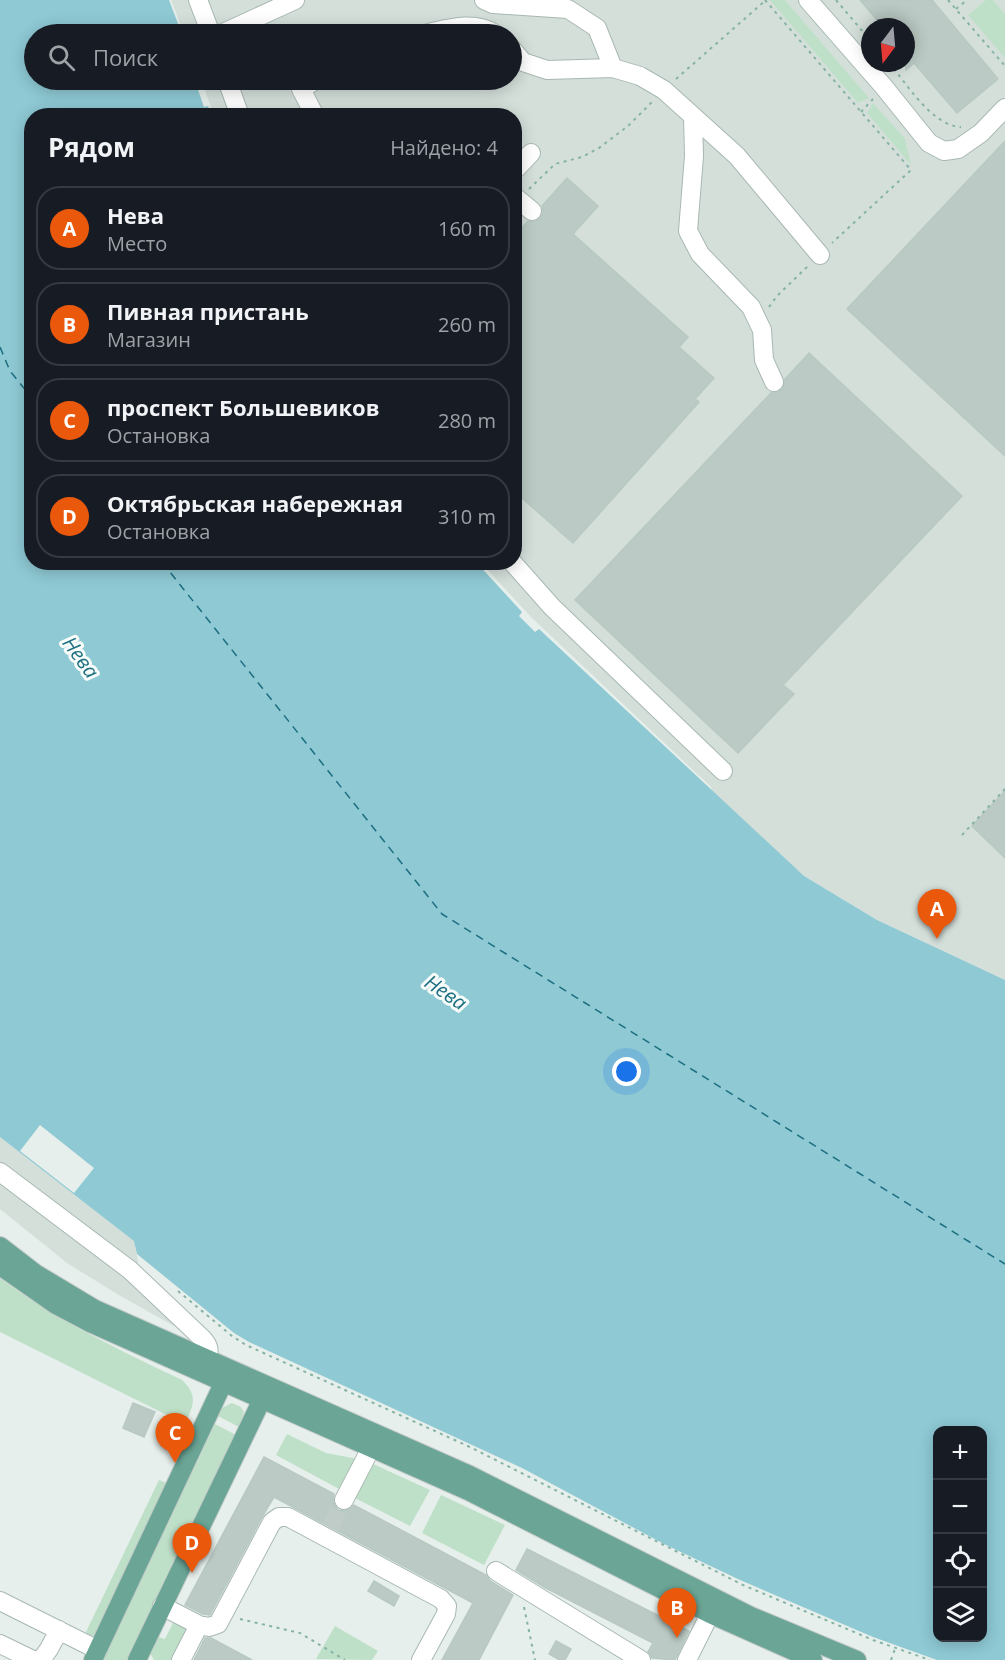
<!DOCTYPE html>
<html lang="ru">
<meta charset="utf-8">
<style>
:root{--surface:#171b24;--page:#242831;--text:#f1f3f6;--muted:#9ea1a6;--line:#363941;--accent:#ea580c}
body{margin:0;font-family:"Open Sans",sans-serif;background:var(--page);color:var(--text)}
.controls{position:absolute;right:18px;bottom:18px;display:grid;overflow:hidden;border-radius:12px;box-shadow:0 3px 15px #0003}
.controls button{width:54px;height:54px;display:grid;place-items:center;padding:0;border:0;border-bottom:2px solid var(--line);background:var(--surface);color:var(--text);font:30px sans-serif}
.compass{position:absolute;left:861px;top:18px;width:54px;height:54px;border-radius:50%;background:var(--surface);box-shadow:0 3px 15px #0003;rotate:196deg}
.you{position:absolute;left:627px;top:1072px;width:21px;height:21px;margin:-15px;border:4px solid #fff;border-radius:50%;background:#1a73e8;box-shadow:0 0 0 9px #1a73e833}
.badge{display:grid;place-items:center;width:39px;height:39px;border-radius:50%;background:var(--accent);color:#fff;font-size:20px;font-weight:700}
.pin{position:absolute;translate:-50% -50px;filter:drop-shadow(0 2px 3px #0008)}
.pin::after{content:'';position:absolute;top:32px;width:21px;height:18px;background:inherit;clip-path:polygon(0 0,100% 0,50% 100%)}
.list{margin:0;padding:0;list-style:none}
h2{display:flex;justify-content:space-between;align-items:center;height:78px;margin:0;padding:0 24px;font-size:26px}
h2 small{font-size:20px;font-weight:400;color:var(--muted)}
.list li{display:grid;grid-template-columns:39px 1fr auto;gap:18px;align-items:center;box-sizing:border-box;height:84px;margin:0 12px 12px;padding:0 12px;border:2px solid var(--line);border-radius:24px}
.list b{display:block;font-size:22px;white-space:nowrap}
.list p{margin:0;font-size:20px;white-space:nowrap;color:var(--muted)}
.list em{font-size:20px;font-style:normal;color:var(--muted)}
.icon{flex:none;width:33px;height:33px;fill:none;stroke:currentColor;stroke-width:2;stroke-linecap:round;stroke-linejoin:round}
.map{position:relative;flex:none;width:1005px;height:1660px;overflow:hidden}
.search{position:absolute;background:var(--surface);box-shadow:0 3px 15px #0003;left:24px;top:24px;width:498px;height:66px;display:flex;align-items:center;gap:15px;box-sizing:border-box;padding:0 21px;border-radius:33px;color:var(--muted);font-size:22px}
.panel{position:absolute;background:var(--surface);box-shadow:0 3px 15px #0003;left:24px;top:108px;width:498px;height:462px;border-radius:24px}
.map>svg:first-child{display:block}
</style>
<div class="map">
<svg width="1005" height="1660" viewBox="0 0 1005 1660">
<rect width="100%" height="100%" fill="#e6efeb"/>
<path fill="#d4dfda" fill-rule="evenodd" d="M171 0H1005V980L877 920 804 876 710 791 712 788 532 618 481 563 514 562V116L214 115 201 80H512V34H184ZM870 27H906V63H870Z
M0 1137 135 1241 139 1270 183 1331 117 1294 67 1263 0 1209Z"/>
<path fill="#bfe0c8" d="M770 0H785L869 98 858 103Z
M986 0H993L1005 14V58L968 15Z
M873 103 905 139 911 165 867 113Z
M0 1278C56 1320 119 1350 182 1380 199 1396 193 1406 185 1424L0 1332Z
M232 1403 241 1407 244 1412 239 1427 218 1416 222 1408Z
M215 1424 236 1435 128 1660H103Z
M287 1434 326 1453 358 1459 341 1490 276 1455Z
M371 1463 430 1490 410 1526 353 1497Z
M159 1480 167 1483 94 1636 87 1635 86 1632Z
M441 1495 505 1525 484 1565 422 1533Z
M175 1619 191 1628 174 1660H154L150 1653 158 1637 165 1639Z
M335 1626 378 1651 372 1660 316 1659Z"/>
<path fill="#8ec9d4" fill-rule="evenodd" d="M0 0H169L182 34H34V80H199L200 82 196 84 204 107 208 106 212 115 32 116V562L477 563 522 612 519 616 535 632 539 629 804 876 877 920 1005 980V1660H937L873 1637 740 1580 664 1544 524 1469 249 1342 234 1333 137 1254 134 1241 0 1137ZM938 1430H982V1638H938Z"/>
<path fill="#e6efeb" d="M40 1125 94 1168 74 1193 20 1151Z"/>
<g fill="none" stroke-linecap="round" stroke-linejoin="round">
<path stroke="#1c6f80" stroke-width="1.5" stroke-dasharray="8 6" stroke-linecap="butt" d="M0 347 10 371 32 398
M162 562 442 914 1005 1264"/>
</g>
<path fill="#bbcac4" stroke="#b8c9c2" stroke-width="1.5" d="M860 0H932L998 79 957 113 914 63 906 70V27H883Z
M1005 141V456L847 309Z
M567 178 598 206 573 234 688 337 679 347 714 378 695 399 699 402 573 543 514 491V236L528 221 535 222 540 219 543 212 542 206Z
M809 353 962 496 783 685 794 694 738 753 575 600 771 393 778 392 783 389 785 379Z
M1005 791V858L972 826Z
M133 1403 155 1412 144 1437 123 1428Z
M264 1457 334 1494 333 1501 338 1510 345 1511 354 1505 486 1575 490 1581 513 1595 479 1660H442L473 1603 274 1497 262 1517 210 1615 203 1614 185 1605Z
M527 1549 689 1631 675 1660 652 1658 648 1652 653 1643 544 1587 516 1570Z
M374 1581 399 1596 394 1606 368 1591Z
M205 1638H211L252 1660H194Z
M556 1641 571 1649 565 1660H560L549 1654Z"/>
<g fill="none" stroke-linecap="round" stroke-linejoin="round">
<path stroke="#bfccc8" stroke-width="18" stroke-dasharray="18 9" stroke-linecap="butt" d="M330 1527 344 1500"/>
<defs>
<path id="minor" d="M198 0 211 34
M484 0 493 4 568 9 597 28 613 68
M808 0 884 87 929 143 944 151 958 149 981 133 1005 108
M221 34 295 0
M424 34C447 29 474 20 495 34
M512 49 523 62 547 70 613 68 640 76 664 90 737 156 820 255
M227 80 240 116
M315 116 301 89 316 80
M693 116 694 156 688 231 700 254 751 307 762 330 764 360 774 382
M514 171 531 153
M514 196 532 211
M512 562 552 607 723 771
M0 1172 130 1270 203 1339C209 1346 210 1350 207 1359
M344 1500 371 1448
M496 1571 641 1660
M0 1601 98 1650
M162 1606 199 1625
M0 1644 33 1660
M41 1660 49 1649 59 1630
M181 1660 199 1625 209 1627 218 1624 272 1522 279 1517H288L441 1599 447 1606 446 1614 421 1660
M687 1660 710 1614"/>
<path id="major" d="M0 1246 35 1273 95 1309 470 1475 751 1616 857 1660
M0 1266 56 1305 90 1323 468 1491 710 1614 813 1660
M93 1660 228 1373
M137 1660 267 1389"/>
</defs>
<use href="#minor" stroke="#a8b8b2" stroke-width="20"/>
<use href="#major" stroke="#c2cac8" stroke-width="20"/>
<path stroke="#86b3a5" stroke-width="2" stroke-dasharray="3 4.5" stroke-linecap="butt" d="M765 0 911 170 832 243
M836 0 870 40
M948 0 1005 66
M956 9 967 0
M889 63C908 85 931 125 961 127
M676 79 766 0
M861 112 873 99
M529 189 555 164 582 157 599 148 628 126 652 102
M769 307 777 296 808 266
M962 835 1005 789
M178 1291 232 1336 246 1345 470 1447 743 1585 873 1640 930 1660
M524 1607 535 1660
M240 1619 300 1633 345 1660
M891 1660 895 1649"/>
<use href="#minor" stroke="#fff" stroke-width="18"/>
<use href="#major" stroke="#6aa596" stroke-width="18"/>
</g>
<g text-anchor="middle" dominant-baseline="central" stroke-width="6" stroke-linejoin="round" paint-order="stroke">
<g font-size="20" font-style="italic" fill="#1c6f80" stroke="#f7fbf9">
<text transform="translate(81 657) rotate(54)">Нева</text>
<text transform="translate(446 992) rotate(34)">Нева</text>
</g>
</g>
</svg>
<div class="controls">
<button>+</button>
<button>−</button>
<button><svg class="icon" aria-label="locate" viewBox="0 0 24 24"><circle cx="12" cy="12" r="6"/><path d="M12 2v4M12 18v4M2 12h4M18 12h4"/></svg></button>
<button><svg class="icon" aria-label="layers" viewBox="0 0 24 24"><path d="M12 4l9 5-9 5-9-5zM3 14l9 5 9-5"/></svg></button>
</div>
<svg class="compass" viewBox="-18 -18 36 36"><path d="M0-13l5 13h-10z" fill="#e53935"/><path d="M0 13l5-13h-10z" fill="#9ea1a6"/></svg>
<div class="you"></div>
<div class="pin badge" style="left:937px;top:939px">A</div>
<div class="pin badge" style="left:677px;top:1638px">B</div>
<div class="pin badge" style="left:175px;top:1463px">C</div>
<div class="pin badge" style="left:192px;top:1573px">D</div>
<div class="search"><svg class="icon" aria-label="search" viewBox="0 0 24 24"><circle cx="10" cy="10" r="6"/><path d="M15 15l6 6"/></svg>Поиск</div>
<section class="panel">
<h2>Рядом<small>Найдено: 4</small></h2>
<ul class="list">
<li><span class="badge">A</span><div><b>Нева</b><p>Место</p></div><em>160 m</em></li>
<li><span class="badge">B</span><div><b>Пивная пристань</b><p>Магазин</p></div><em>260 m</em></li>
<li><span class="badge">C</span><div><b>проспект Большевиков</b><p>Остановка</p></div><em>280 m</em></li>
<li><span class="badge">D</span><div><b>Октябрьская набережная</b><p>Остановка</p></div><em>310 m</em></li>
</ul>
</section>
</div>
